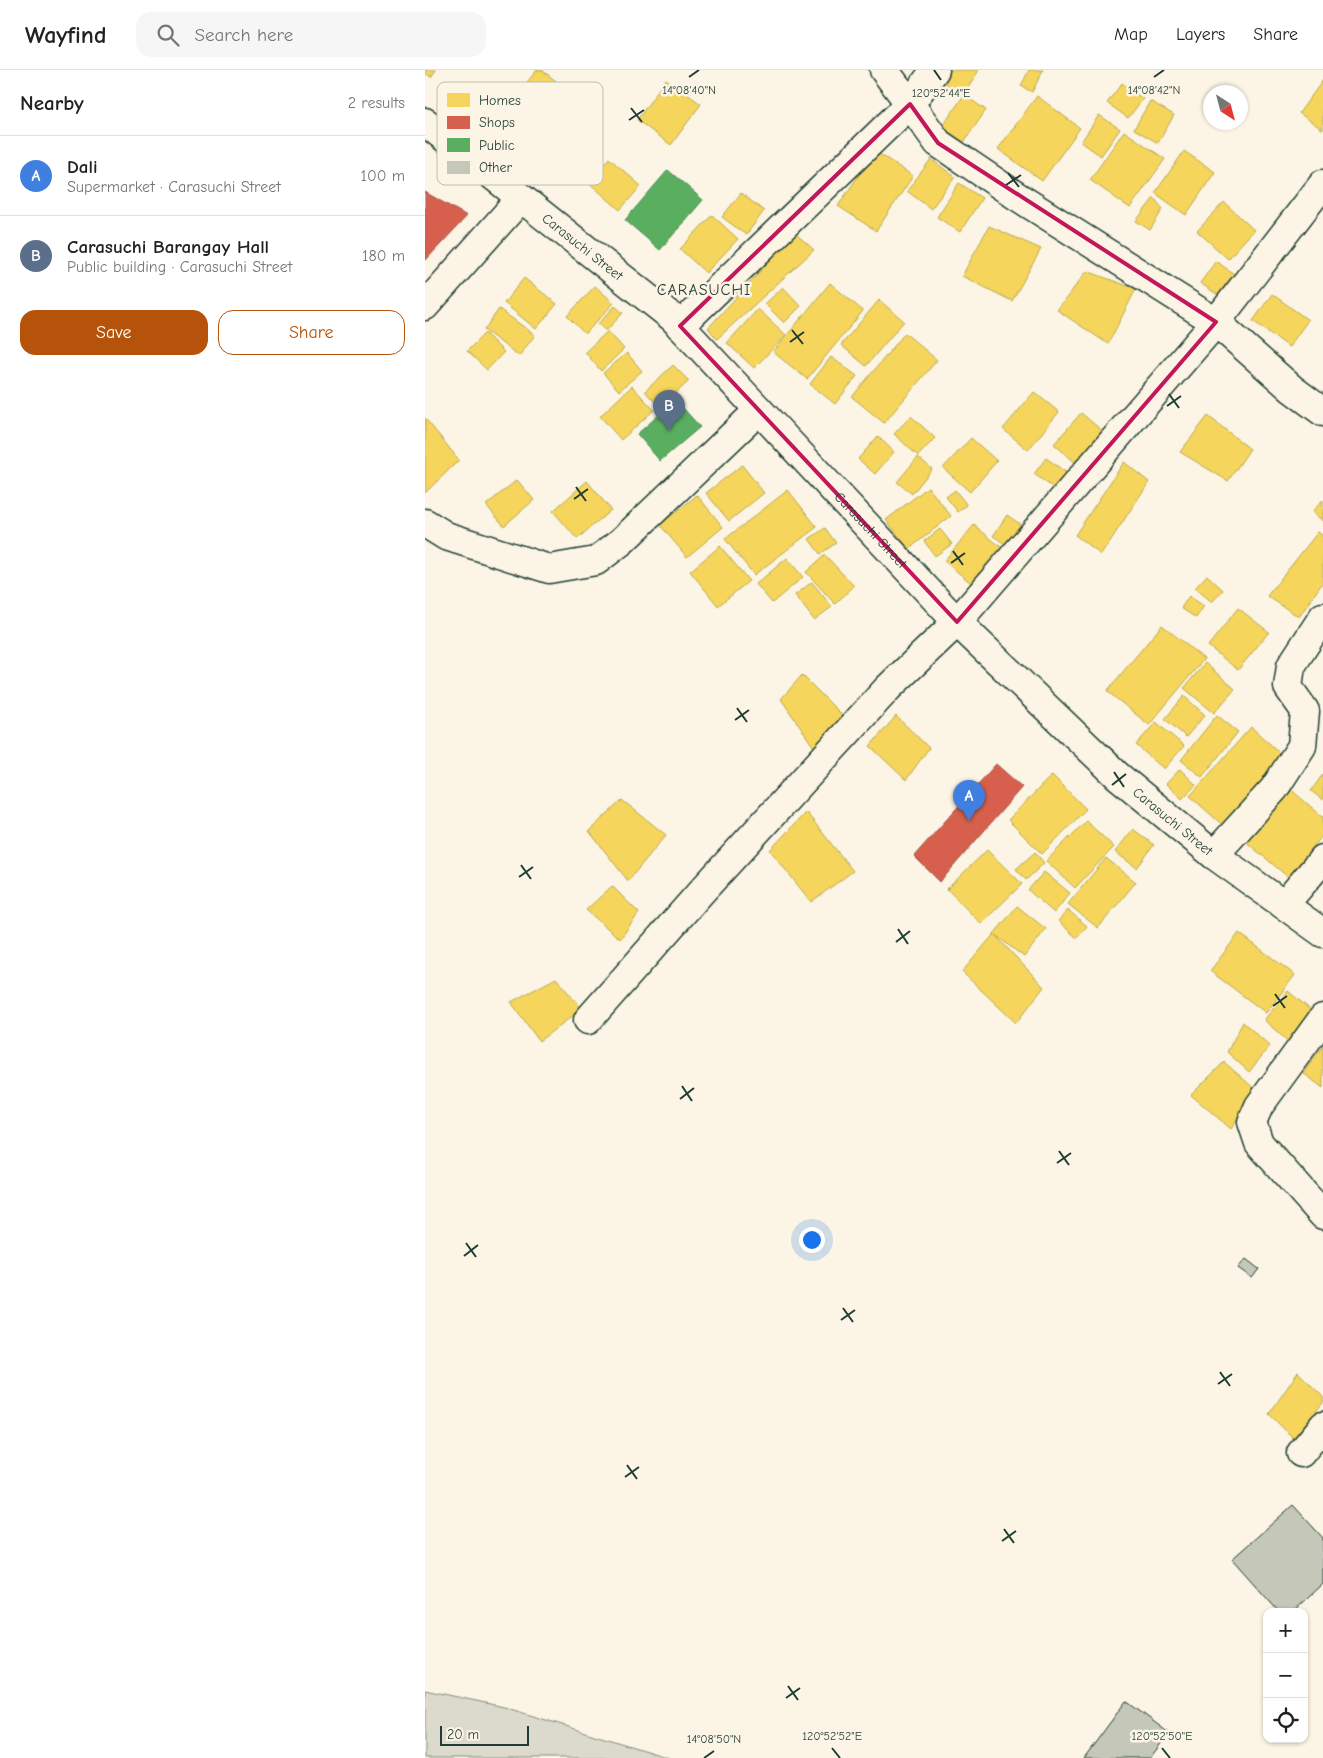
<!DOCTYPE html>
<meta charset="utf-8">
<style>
:root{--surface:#fff;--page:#f6f6f6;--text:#222;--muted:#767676;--line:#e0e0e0;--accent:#b45309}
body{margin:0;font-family:"Comic Neue",sans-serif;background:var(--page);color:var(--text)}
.controls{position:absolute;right:15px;bottom:15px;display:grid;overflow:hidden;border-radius:10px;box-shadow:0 1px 4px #0004}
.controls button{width:45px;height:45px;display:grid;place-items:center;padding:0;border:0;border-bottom:1px solid var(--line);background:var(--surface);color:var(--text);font:25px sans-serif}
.compass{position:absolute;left:778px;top:15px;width:45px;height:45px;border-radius:50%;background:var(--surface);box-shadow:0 1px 4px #0004;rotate:144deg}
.scale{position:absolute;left:15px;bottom:12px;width:89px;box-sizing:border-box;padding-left:5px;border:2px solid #1f3d34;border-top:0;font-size:14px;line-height:18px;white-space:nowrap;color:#1f3d34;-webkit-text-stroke:4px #fcf5e5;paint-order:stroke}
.you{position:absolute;left:386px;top:1169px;width:18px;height:18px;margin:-12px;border:4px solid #fff;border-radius:50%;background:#1a73e8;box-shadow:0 0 0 8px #1a73e833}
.badge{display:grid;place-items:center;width:32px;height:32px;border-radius:50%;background:var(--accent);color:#fff;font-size:16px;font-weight:700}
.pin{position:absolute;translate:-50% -41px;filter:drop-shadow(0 1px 2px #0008)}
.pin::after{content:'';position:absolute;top:26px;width:18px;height:15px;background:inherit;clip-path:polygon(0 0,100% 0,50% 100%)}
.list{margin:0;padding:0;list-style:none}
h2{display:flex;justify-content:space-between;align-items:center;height:65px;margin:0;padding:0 20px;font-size:21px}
h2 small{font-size:16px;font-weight:400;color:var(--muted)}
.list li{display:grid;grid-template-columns:32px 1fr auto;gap:15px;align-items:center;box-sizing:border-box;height:80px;padding:0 20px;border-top:1px solid var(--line)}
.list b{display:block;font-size:19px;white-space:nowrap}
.list p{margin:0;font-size:16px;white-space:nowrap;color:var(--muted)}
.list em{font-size:16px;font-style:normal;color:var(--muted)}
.actions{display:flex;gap:10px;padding:15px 20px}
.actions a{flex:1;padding:11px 0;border:1px solid var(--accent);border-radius:15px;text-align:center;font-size:18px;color:var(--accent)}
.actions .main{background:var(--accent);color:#fff}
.icon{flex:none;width:28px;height:28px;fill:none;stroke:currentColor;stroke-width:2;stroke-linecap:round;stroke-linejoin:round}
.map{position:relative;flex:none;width:898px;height:1688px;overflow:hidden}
header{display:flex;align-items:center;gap:30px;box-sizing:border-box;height:70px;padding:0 25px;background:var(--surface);border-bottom:1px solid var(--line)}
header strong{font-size:24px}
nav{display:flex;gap:28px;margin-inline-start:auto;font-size:18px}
.search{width:350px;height:45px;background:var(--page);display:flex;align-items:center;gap:12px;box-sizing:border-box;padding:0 18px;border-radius:15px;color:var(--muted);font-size:19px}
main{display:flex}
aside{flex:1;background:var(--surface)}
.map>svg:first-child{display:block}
</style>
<header>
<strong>Wayfind</strong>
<div class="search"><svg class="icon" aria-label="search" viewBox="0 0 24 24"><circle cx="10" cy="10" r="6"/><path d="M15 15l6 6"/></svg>Search here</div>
<nav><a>Map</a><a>Layers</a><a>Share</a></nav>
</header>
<main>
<aside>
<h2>Nearby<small>2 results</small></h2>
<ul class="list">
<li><span class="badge" style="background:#3f7fe0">A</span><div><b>Dali</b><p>Supermarket · Carasuchi Street</p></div><em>100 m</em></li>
<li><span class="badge" style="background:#5c6f8a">B</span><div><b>Carasuchi Barangay Hall</b><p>Public building · Carasuchi Street</p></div><em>180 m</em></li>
</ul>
<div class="actions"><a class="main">Save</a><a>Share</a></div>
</aside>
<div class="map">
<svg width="898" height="1688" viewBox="0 0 898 1688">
<rect width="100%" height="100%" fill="#fcf5e5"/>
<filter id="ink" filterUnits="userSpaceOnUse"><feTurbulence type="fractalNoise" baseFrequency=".02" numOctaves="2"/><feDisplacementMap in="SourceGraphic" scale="10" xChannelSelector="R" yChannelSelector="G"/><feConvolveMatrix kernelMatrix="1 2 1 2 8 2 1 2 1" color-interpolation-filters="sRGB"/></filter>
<g filter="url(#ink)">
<path fill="#dcdacc" stroke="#7e8c80" d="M0 1620 79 1637 244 1688H0Z"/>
<path fill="#f6d55c" stroke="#b6a750" d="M0 0H11L6 7 0 3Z
M112 0H117L156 31 110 86 69 52Z
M522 0H554L539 25 516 11Z
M604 0H618L607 22 596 16Z
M241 9 276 34 246 75 212 50Z
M898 10V60L874 43Z
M697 13 718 29 703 48 682 33Z
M539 25 561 40 539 72 517 57Z
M612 26 655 58 617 111 573 79Z
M725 31 749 45 733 73 709 59Z
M674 45 695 59 676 86 656 72Z
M699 61 740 89 705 138 665 110Z
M450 81 488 106 451 161 413 136Z
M759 81 790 102 761 145 730 123Z
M184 88 216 116 195 140 163 112Z
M506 89 530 107 506 139 482 121Z
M534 113 557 128 535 162 512 147Z
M316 123 339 141 321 165 297 147Z
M729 128 738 139 725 160 711 151Z
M799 132 829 160 803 189 772 161Z
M287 145 313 169 281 203 255 179Z
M564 156 616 179 587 231 537 206Z
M370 163 389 180 292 269 283 258Z
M791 191 809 204 793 225 775 213Z
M662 201 711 219 683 274 632 240Z
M99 208 132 234 111 259 79 233Z
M405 213 438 241 382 309 348 282Z
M170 216 189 233 160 264 142 246Z
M358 217 376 236 359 253 340 234Z
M847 224 883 250 864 277 828 251Z
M454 230 479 251 441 296 416 275Z
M190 236 198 243 181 261 173 254Z
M74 239 110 265 94 286 59 260Z
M333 239 361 265 329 298 302 273Z
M183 261 199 279 176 301 160 282Z
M60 263 79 282 62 300 42 281Z
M480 263 512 290 459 353 427 327Z
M202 283 217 301 194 321 178 303Z
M406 287 432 306 410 334 385 314Z
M248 295 264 311 235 338 220 321Z
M207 316 229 340 196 370 175 346Z
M609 322 634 342 603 380 578 359Z
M656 343 680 363 653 395 629 374Z
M486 346 510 368 493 386 469 364Z
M783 346 825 379 803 411 755 382Z
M0 348 34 390 0 423Z
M453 366 469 382 450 404 433 389Z
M546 368 572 391 545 422 518 398Z
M493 387 507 399 487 424 472 412Z
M621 388 642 403 630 419 609 404Z
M699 392 724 412 676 485 650 465Z
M317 395 339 423 304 451 281 423Z
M92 410 109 430 79 456 61 435Z
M162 411 186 440 152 469 128 441Z
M503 417 526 446 484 479 461 450Z
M363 420 392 457 329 505 300 469Z
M530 420 542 435 533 442 521 427Z
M272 425 298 457 262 487 235 455Z
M898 430V451L887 442Z
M582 445 602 459 588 479 568 466Z
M549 455 587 486 557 522 519 491Z
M400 458 411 473 395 484 384 469Z
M515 459 527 474 510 486 499 471Z
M893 462 898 466V512L874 547 842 526Z
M295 476 324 511 293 536 265 501Z
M400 485 429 516 410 534 381 502Z
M362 488 378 507 347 533 331 514Z
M782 505 798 520 787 532 770 518Z
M387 512 407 537 389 550 370 525Z
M764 526 779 536 771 548 756 538Z
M813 538 844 562 813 600 783 576Z
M737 555 779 589 724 655 682 621Z
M780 593 810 619 789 643 759 618Z
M377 605 422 650 390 679 356 629Z
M759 626 780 645 761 667 740 649Z
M792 645 813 662 777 707 756 690Z
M471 646 504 678 481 710 445 676Z
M731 652 759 676 739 699 711 675Z
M826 657 864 691 803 760 765 726Z
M755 699 771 715 757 729 741 714Z
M898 704V730L886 721Z
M627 705 661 739 617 784 583 750Z
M864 718 898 747V765L863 807 820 771Z
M197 730 241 765 203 811 164 761Z
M381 742 428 801 386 832 345 780Z
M661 751 689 777 650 818 621 791Z
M708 759 729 775 712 798 690 782Z
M562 780 597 814 556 854 522 819Z
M610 782 619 793 601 810 591 799Z
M681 788 711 812 673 858 643 834Z
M619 802 645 823 629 843 603 820Z
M187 816 214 843 195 869 161 840Z
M592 836 621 859 599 887 569 864Z
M643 840 662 856 652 868 633 851Z
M814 863 870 905 841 943 785 901Z
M569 864 619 917 591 953 537 902Z
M131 908 157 939 114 971 86 932Z
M863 921 893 946 868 976 839 950Z
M818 952 845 976 824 1002 802 982Z
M898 976V1018L878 1003Z
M799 992 831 1020 806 1059 766 1025Z
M873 1302 898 1327V1333L868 1368 844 1344Z"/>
<path fill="#d6604d" stroke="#9f5646" d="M0 122 42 146 0 191Z
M571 694 597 717 515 812 489 786Z"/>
<path fill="#5aae61" stroke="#488c54" d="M243 100 278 130 235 180 200 150Z
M251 330 275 357 235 391 212 364Z"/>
<path fill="#c5c7b9" stroke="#1f3d34" d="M821 1189 834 1199 827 1208 813 1198Z
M868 1435 898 1468V1514L868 1542H854L807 1489Z
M701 1631 744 1663 725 1688H659Z"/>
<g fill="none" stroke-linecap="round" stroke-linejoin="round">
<defs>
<g id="minor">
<path d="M510 0 485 34 513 73 590 125 791 252 867 319 898 342"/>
<path id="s1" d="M0 52 248 248 532 552 693 706 789 785 898 863"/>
<path d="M0 236 96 128"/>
<path d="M255 256 485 34 459 0"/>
<path d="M0 453 21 466 124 499 171 491 197 471 334 340"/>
<path d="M789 785 849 719 877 676 880 641 863 617 866 596 898 547"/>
<path d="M859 835 898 789"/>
<path d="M898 948 834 1036 827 1052 834 1073 898 1145"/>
<path d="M163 950 276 822 463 618 532 552 791 252 898 114"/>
<path d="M876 1383 898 1356"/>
</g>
</defs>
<use href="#minor" stroke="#1f3d34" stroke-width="31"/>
<use href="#minor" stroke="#fcf5e5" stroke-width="28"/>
</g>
</g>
<path fill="none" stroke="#c2185b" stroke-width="4" stroke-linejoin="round" d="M485 34 513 73 791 252 532 552 255 256Z"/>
<path fill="none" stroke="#1f3d34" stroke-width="2" d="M509 0 516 10M264 7 274 0M729 7 739 0M206 38 217 52M204 50 219 40M583 103 594 117M581 115 596 105M367 260 378 274M365 272 379 262M744 324 754 338M742 336 756 326M151 417 161 431M149 429 163 419M528 481 538 495M526 493 540 483M312 638 322 652M310 650 324 640M689 702 699 717M687 715 701 704M96 795 106 809M94 807 108 797M473 859 483 874M471 872 485 861M850 924 860 938M848 936 862 926M257 1016 267 1031M255 1029 269 1018M634 1081 644 1095M632 1093 646 1083M41 1173 51 1187M39 1186 53 1175M418 1238 428 1252M416 1250 430 1240M795 1302 805 1316M793 1314 807 1304M202 1395 212 1409M200 1407 214 1397M579 1459 589 1473M577 1471 591 1461M363 1616 373 1630M361 1628 375 1618M407 1678 415 1688M737 1678 745 1688M279 1688 289 1681"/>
<g text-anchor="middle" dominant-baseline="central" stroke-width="5" stroke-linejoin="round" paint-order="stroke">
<g font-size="14" fill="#1f3d34" stroke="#fcf5e5">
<text stroke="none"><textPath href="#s1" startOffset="201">Carasuchi Street</textPath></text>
<text stroke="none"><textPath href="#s1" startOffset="606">Carasuchi Street</textPath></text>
<text stroke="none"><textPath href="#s1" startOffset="1026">Carasuchi Street</textPath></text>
</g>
<g font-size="16" letter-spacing="1" fill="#1f3d34" stroke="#fcf5e5">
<text x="279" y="220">CARASUCHI</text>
</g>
</g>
<rect x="12" y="12" width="166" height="103" rx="8" fill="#fcf5e5" stroke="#babeb0" stroke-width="1"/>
<rect x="22" y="23" width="23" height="14" fill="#f6d55c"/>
<rect x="22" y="46" width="23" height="13" fill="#d6604d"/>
<rect x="22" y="68" width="23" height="14" fill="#5aae61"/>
<rect x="22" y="91" width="23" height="13" fill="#c5c7b9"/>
<g font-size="14" fill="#1f3d34">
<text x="54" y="35">Homes</text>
<text x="54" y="57">Shops</text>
<text x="54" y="80">Public</text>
<text x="54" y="102">Other</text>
</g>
<g font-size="12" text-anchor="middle" fill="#1f3d34" stroke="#fcf5e5" stroke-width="5" stroke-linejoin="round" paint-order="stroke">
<text x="264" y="24">14°08'40"N</text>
<text x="729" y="24">14°08'42"N</text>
<text x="516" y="27">120°52'44"E</text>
<text x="407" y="1670">120°52'52"E</text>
<text x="737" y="1670">120°52'50"E</text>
<text x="289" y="1673">14°08'50"N</text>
</g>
</svg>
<div class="controls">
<button>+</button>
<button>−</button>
<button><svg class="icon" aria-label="locate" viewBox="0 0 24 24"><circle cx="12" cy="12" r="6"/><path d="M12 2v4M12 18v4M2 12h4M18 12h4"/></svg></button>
</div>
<svg class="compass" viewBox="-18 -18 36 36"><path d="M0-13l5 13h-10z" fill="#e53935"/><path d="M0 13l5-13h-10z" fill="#767676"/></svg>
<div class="scale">20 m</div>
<div class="you"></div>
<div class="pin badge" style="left:544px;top:751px;background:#3f7fe0">A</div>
<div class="pin badge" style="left:244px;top:361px;background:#5c6f8a">B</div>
</div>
</main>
